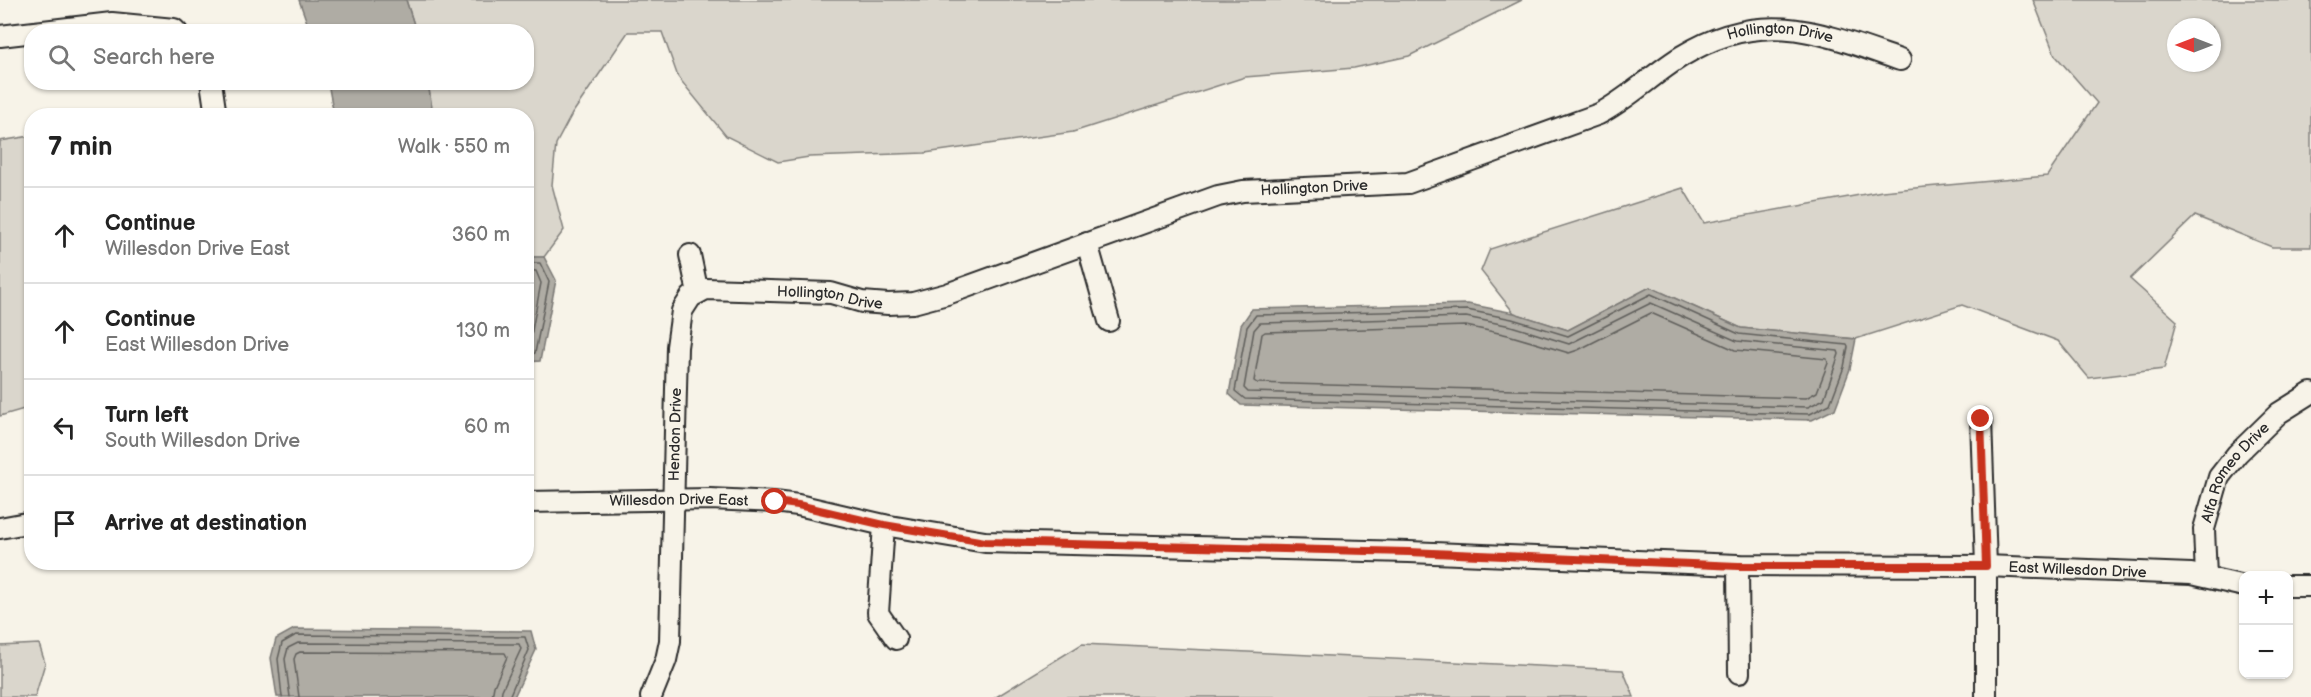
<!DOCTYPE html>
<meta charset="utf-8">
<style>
:root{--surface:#fff;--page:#f2f2f2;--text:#222;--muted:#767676;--line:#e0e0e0}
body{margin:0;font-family:"Balsamiq Sans",sans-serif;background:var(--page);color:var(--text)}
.controls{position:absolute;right:18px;bottom:18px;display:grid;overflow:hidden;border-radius:12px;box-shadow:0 2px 4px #0004}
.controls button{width:54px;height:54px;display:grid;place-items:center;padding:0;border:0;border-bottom:2px solid var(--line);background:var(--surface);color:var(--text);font:30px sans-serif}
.compass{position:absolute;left:2167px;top:18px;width:54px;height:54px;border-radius:50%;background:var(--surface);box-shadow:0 2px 4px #0004;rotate:270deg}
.stop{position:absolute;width:18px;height:18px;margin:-14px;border:4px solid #c8321e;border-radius:50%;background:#fff}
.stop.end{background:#c8321e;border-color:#fff;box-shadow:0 2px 6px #0008}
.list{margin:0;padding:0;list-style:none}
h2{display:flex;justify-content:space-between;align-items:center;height:78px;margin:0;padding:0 24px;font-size:26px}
h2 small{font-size:20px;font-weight:400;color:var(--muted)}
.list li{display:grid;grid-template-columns:39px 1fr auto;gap:18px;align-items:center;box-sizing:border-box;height:96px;padding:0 24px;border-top:2px solid var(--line)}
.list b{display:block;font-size:22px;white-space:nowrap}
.list p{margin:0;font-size:20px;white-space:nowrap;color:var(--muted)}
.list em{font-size:20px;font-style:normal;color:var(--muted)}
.icon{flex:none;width:33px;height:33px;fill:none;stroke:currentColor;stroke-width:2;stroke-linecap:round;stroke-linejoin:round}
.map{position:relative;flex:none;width:2311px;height:697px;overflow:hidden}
.search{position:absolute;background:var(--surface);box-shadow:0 2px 4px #0004;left:24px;top:24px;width:510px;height:66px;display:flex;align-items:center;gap:15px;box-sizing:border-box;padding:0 21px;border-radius:24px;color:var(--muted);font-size:22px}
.panel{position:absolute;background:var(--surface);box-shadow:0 2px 4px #0004;left:24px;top:108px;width:510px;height:462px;border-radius:24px}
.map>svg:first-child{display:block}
</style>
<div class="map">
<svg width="2311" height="697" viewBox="0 0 2311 697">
<rect width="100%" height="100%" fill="#f7f3e8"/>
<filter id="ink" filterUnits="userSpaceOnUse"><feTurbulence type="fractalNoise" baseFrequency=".0167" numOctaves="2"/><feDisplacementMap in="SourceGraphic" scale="12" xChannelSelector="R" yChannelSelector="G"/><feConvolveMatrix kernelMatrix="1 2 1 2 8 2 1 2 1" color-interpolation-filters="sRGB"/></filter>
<g filter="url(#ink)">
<path fill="#dad6cc" stroke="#82807c" stroke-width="1.5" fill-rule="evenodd" d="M406 0H1522L1409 56 1354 68 1245 77 1073 132 925 153 809 157 778 162 726 136 678 77 662 32H628L572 114 556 144 552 185 564 230 544 257H527L526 116 433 115 428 83 526 82V32L416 31Z
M2033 0H2311V247H2272L2195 216 2130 279 2177 321 2164 369 2089 378 2058 341 1962 305 1856 339 1741 328 1650 287 1568 330 1514 313 1481 271 1490 249 1683 188 1704 223 1882 191 2047 176 2097 103 2055 55ZM2176 27H2212V63H2176Z
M31 136V407L0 416V141Z
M39 644 45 663 35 697H0V646Z
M1082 644 1623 670 1634 697H996Z"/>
<path fill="#afaca4" stroke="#7a7874" stroke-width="1.5" d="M299 0H406L416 31H310Z
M328 83H428L433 115H334Z
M526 257H544L556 280 540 361 527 362Z
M1650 287 1741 328 1856 339 1850 369 1835 409 1812 420 1241 405 1229 394 1241 325 1252 309 1468 304 1514 313 1568 330Z
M294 629 531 631 536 650 514 697H277L271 658 276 639Z"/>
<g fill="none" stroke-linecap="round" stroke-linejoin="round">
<path stroke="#605f5b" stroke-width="1.5" d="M526 263H540L549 282 535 353 526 356
M526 270 536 271 541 283 529 346 526 348
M1651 294 1739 334 1847 345 1848 347 1844 367 1830 404 1810 414 1245 399 1235 391 1247 327 1256 315 1467 310 1512 319 1568 336Z
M1651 303 1737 341 1838 351 1839 354 1824 399 1808 407 1248 392 1244 388 1254 330 1260 323 1466 317 1511 326 1569 344Z
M1651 313 1735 350 1827 359 1828 363 1817 392 1806 398 1257 383 1254 381 1262 334 1265 332 1466 326 1508 335 1569 353 1578 350Z
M282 697 278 659 282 643 296 635 525 637 529 650 509 697
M290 697 285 659 288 648 298 643 519 644 521 649 502 690 501 697
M299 697 294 659 296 654 300 652 505 653 507 657 494 686 492 697"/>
<defs>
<g id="minor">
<path d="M0 36 112 23 174 29 177 32"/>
<path d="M211 82 216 116"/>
<path d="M1087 243 1109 321"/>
<path d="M690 255 698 293"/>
<path d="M1981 419 1986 566V697"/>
<path id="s1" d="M526 502 710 499 775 502 798 505 884 525 985 542 1409 552 1738 565 1986 566 2191 574 2244 586"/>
<path d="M884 525 878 613 896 639"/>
<path d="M0 528 32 522"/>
<path d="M1738 565 1739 673"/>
<path id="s2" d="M2206 577 2204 529 2219 477 2237 454 2279 413 2311 393"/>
<path d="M2288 586H2311"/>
<path id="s3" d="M651 697 666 660 670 641 677 347 682 311 691 297 706 289 831 293 862 302 888 304 913 303 947 294 1218 196 1243 191 1408 183 1599 114C1629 98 1653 74 1682 56 1762 7 1819 32 1900 60"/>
</g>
</defs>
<use href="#minor" stroke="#2b2b2b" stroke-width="24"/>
<use href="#minor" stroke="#f7f3e8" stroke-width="20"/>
</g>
</g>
<g fill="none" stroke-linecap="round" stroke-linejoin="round" filter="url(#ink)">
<path stroke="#c8321e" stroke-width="8" d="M775 502 798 505 884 525 985 542 1409 552 1738 566H1986L1981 419"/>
</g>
<g text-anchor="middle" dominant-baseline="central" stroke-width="5" stroke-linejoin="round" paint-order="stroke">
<g font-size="15" fill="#2b2b2b" stroke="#f7f3e8">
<text stroke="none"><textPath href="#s3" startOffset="1554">Hollington Drive</textPath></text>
<text stroke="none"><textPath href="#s3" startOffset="1052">Hollington Drive</textPath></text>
<text stroke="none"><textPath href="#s3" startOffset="548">Hollington Drive</textPath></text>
<text stroke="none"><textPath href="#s3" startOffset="266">Hendon Drive</textPath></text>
<text stroke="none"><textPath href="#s2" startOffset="114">Alfa Romeo Drive</textPath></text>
<text stroke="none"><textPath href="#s1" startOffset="153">Willesdon Drive East</textPath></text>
<text stroke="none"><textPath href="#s1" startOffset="1556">East Willesdon Drive</textPath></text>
</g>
</g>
</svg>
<div class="controls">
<button>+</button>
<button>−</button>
</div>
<svg class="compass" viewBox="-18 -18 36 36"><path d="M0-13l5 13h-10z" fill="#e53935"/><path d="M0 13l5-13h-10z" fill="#767676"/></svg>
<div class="stop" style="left:775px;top:502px"></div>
<div class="stop end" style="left:1981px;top:419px"></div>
<div class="search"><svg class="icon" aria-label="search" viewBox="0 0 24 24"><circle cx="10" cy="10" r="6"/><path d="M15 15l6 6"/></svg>Search here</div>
<section class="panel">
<h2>7 min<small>Walk · 550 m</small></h2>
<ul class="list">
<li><svg class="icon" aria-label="ahead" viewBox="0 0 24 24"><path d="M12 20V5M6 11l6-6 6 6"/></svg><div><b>Continue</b><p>Willesdon Drive East</p></div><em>360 m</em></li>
<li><svg class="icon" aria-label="ahead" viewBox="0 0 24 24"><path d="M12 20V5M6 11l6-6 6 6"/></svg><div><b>Continue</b><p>East Willesdon Drive</p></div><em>130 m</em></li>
<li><svg class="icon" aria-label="left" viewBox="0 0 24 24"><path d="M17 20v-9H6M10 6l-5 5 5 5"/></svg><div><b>Turn left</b><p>South Willesdon Drive</p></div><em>60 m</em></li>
<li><svg class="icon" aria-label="arrive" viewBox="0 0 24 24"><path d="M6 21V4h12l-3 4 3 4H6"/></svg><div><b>Arrive at destination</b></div></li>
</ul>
</section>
</div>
